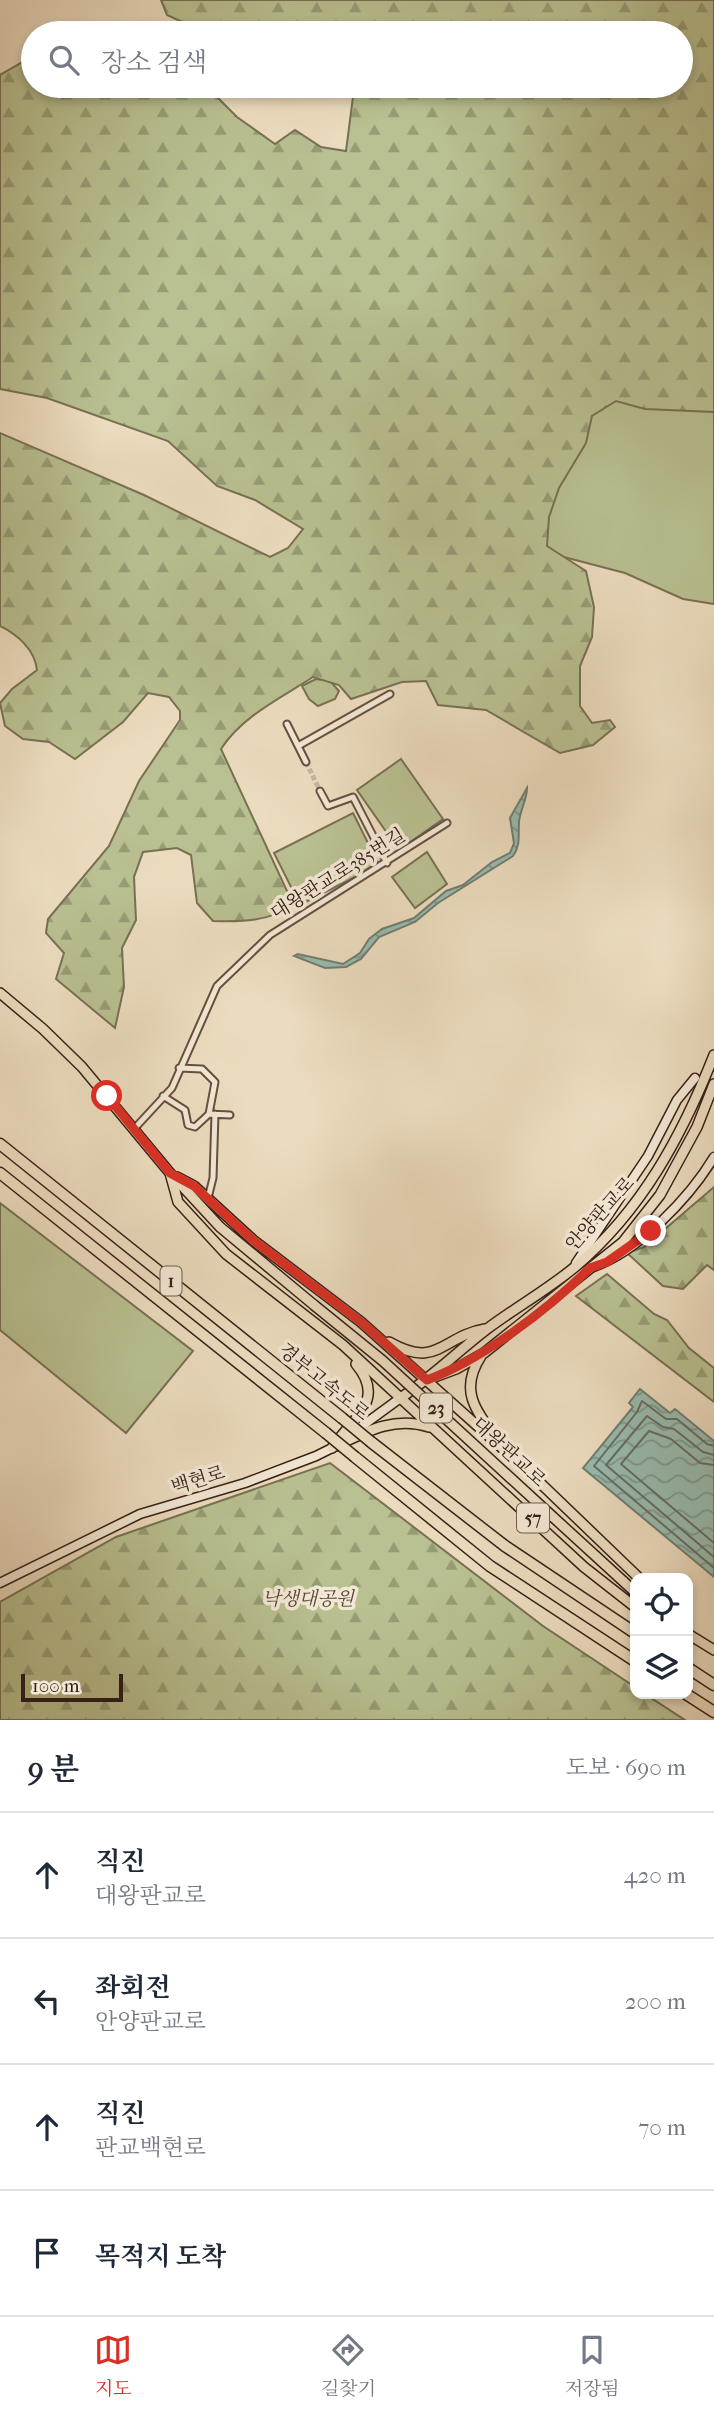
<!DOCTYPE html>
<html lang="ko">
<meta charset="utf-8">
<style>
:root{--surface:#fff;--page:#f6f6f7;--text:#1f2937;--muted:#747a83;--line:#e0e1e3;--accent:#d93025}
body{margin:0;font-family:"IM FELL French Canon","Noto Serif KR",serif;background:var(--page);color:var(--text)}
.controls{position:absolute;right:21px;bottom:21px;display:grid;overflow:hidden;border-radius:14px;box-shadow:0 4px 10px #0003}
.controls button{width:63px;height:63px;display:grid;place-items:center;padding:0;border:0;border-bottom:2px solid var(--line);background:var(--surface);color:var(--text);font:35px sans-serif}
.scale{position:absolute;left:21px;bottom:18px;width:102px;box-sizing:border-box;padding-left:7px;border:4px solid #382016;border-top:0;font-size:19px;line-height:24px;white-space:nowrap;color:#382016;-webkit-text-stroke:5px #f3e8d5;paint-order:stroke}
.stop{position:absolute;width:21px;height:21px;margin:-16px;border:5px solid #d93025;border-radius:50%;background:#fff}
.stop.end{background:#d93025;border-color:#fff;box-shadow:0 2px 7px #0008}
.list{margin:0;padding:0;list-style:none}
h2{display:flex;justify-content:space-between;align-items:center;height:91px;margin:0;padding:0 28px;font-size:30px}
h2 small{font-size:23px;font-weight:400;color:var(--muted)}
.list li{display:grid;grid-template-columns:46px 1fr auto;gap:21px;align-items:center;box-sizing:border-box;height:126px;padding:0 28px;border-top:2px solid var(--line)}
.list b{display:block;font-size:26px;white-space:nowrap}
.list p{margin:0;font-size:23px;white-space:nowrap;color:var(--muted)}
.list em{font-size:23px;font-style:normal;color:var(--muted)}
.icon{flex:none;width:38px;height:38px;fill:none;stroke:currentColor;stroke-width:2;stroke-linecap:round;stroke-linejoin:round}
.map{position:relative;flex:none;width:714px;height:1720px;overflow:hidden}
.search{position:absolute;background:var(--surface);box-shadow:0 4px 10px #0003;left:21px;right:21px;top:21px;height:77px;display:flex;align-items:center;gap:18px;box-sizing:border-box;padding:0 24px;border-radius:38px;color:var(--muted);font-size:26px}
.sheet{height:595px;background:var(--surface)}
nav{display:flex;justify-content:space-around;align-items:center;box-sizing:border-box;height:98px;border-top:2px solid var(--line);background:var(--surface);font-size:19px;color:var(--muted)}
nav a{display:grid;justify-items:center;gap:4px}
nav .on{color:var(--accent)}
.map>svg:first-child{display:block}
</style>
<div class="map">
<svg width="714" height="1720" viewBox="0 0 714 1720">
<defs>
<pattern id="forest-firs" width="22" height="20" patternUnits="userSpaceOnUse" patternTransform="scale(1.75)"><rect width="22" height="20" fill="#b9c091"/><path d="M5 1l3.5 6h-7zM16 11l3.5 6h-7z" fill="#979c75"/></pattern>
<pattern id="water-waves" width="16" height="10" patternUnits="userSpaceOnUse" patternTransform="scale(1.75)"><rect width="16" height="10" fill="#99bcb0"/><path d="M0 5q4-4 8 0t8 0" fill="none" stroke="#7e988e"/></pattern>
</defs>
<rect width="100%" height="100%" fill="#ecdcbf"/>
<filter id="stains"><feTurbulence type="fractalNoise" baseFrequency=".00286" numOctaves="4"/><feColorMatrix values="0 0 0 0 .2 0 0 0 0 .09 0 0 0 0 .02 0 0 0 .5 -.17"/></filter>
<radialGradient id="worn" r=".72"><stop offset=".6" stop-color="#630" stop-opacity="0"/><stop offset="1" stop-color="#630" stop-opacity=".3"/></radialGradient>
<path fill="#b9c091" stroke="#787054" stroke-width="2" d="M714 390V604L683 599 625 573 537 550 553 412 609 399Z
M316 679 330 681 339 691 335 699 318 706 309 699 302 686Z
M401 759 443 819 399 850 357 790Z
M353 813 379 865 300 905 274 853Z
M427 852 447 884 415 908 392 877Z
M0 1203 193 1351 126 1433 0 1330Z"/>
<path fill="url(#forest-firs)" stroke="#787054" stroke-width="2" d="M161 0H714V412L645 409 616 401 592 416 586 443 559 488 549 517 547 546 586 571 594 607 592 637 580 666V706L592 723 610 720 615 727 593 745 560 753 486 710 438 705 426 681 402 682 351 699 339 685 313 677C281 698 242 716 221 749L294 906C267 921 244 922 213 921L197 903 191 855 177 848 143 852 134 877 136 920 122 948 124 987 115 1028 56 979 64 953 46 933 48 919 109 846 139 781 180 720V711L169 697 148 693 123 722 75 759 49 742 23 739 5 726 0 703 12 689 37 670C35 650 18 635 0 626V433L144 495 270 557 288 548 303 529 255 500 217 486 168 441 47 398 0 389V75L33 56V86H206L237 117 275 144 295 130 321 147 346 151 353 97 345 86H681V33H254L247 25 191 26 167 15Z
M714 1187V1270L707 1265 683 1289 663 1286 627 1253 644 1247Z
M607 1274 654 1314 667 1320 689 1348 714 1368V1402L576 1296Z
M330 1463 543 1626 635 1687V1694H645L685 1720H0V1602L116 1537Z"/>
<path fill="url(#water-waves)" stroke="#727e72" stroke-width="2" d="M527 788C527 800 520 810 519 822 518 836 521 844 513 856L438 903 415 922 379 937 361 959 346 967 325 968 294 956 298 954 343 964 360 953 369 939 382 929 414 918 446 891 463 885 492 862 510 853 514 843 510 818Z
M640 1389 670 1413 675 1409 714 1441V1577L583 1468 633 1407 629 1403Z"/>
<g fill="none" stroke-linecap="round" stroke-linejoin="round">
<path stroke="#686e63" stroke-width="2" d="M714 1446 707 1444 677 1419H666L642 1401 637 1412 594 1466 714 1568
M714 1455 703 1452 674 1429 663 1427 647 1416 606 1465 714 1557
M714 1465 700 1463 671 1439 649 1431 621 1464 714 1543"/>
<path stroke="#c8b69d" stroke-width="5" stroke-dasharray="5 2.5" stroke-linecap="butt" d="M306 762 320 791"/>
<defs>
<path id="street" d="M287 724 306 762
M298 746 390 694
M320 791 328 806 353 797 387 863
M179 1068 202 1069 215 1082 209 1114
M163 1096 185 1110 188 1125 195 1127 209 1114 230 1115
M134 1129 172 1088 217 986 270 935 447 823
M208 1198 213 1178 215 1114"/>
<path id="secondary" d="M576 1263 648 1156 677 1100 695 1078
M593 1267C638 1252 690 1197 714 1157
M0 1583 140 1514 245 1483 316 1456 332 1448 399 1399"/>
<path id="primary" d="M0 993 43 1029 82 1067 170 1173 220 1227 314 1305
M170 1173 178 1202 226 1254 343 1345 584 1567 635 1607
M177 1177 194 1186 253 1240 361 1322 510 1455
M389 1342C438 1370 442 1336 485 1329
M481 1356C459 1390 475 1410 496 1437
M432 1378 456 1369 484 1353 623 1242 660 1195 697 1127 714 1084
M399 1399C431 1378 457 1352 487 1329 515 1308 547 1290 575 1267 642 1210 682 1136 714 1055
M336 1446C367 1431 395 1416 429 1427
M332 1448C352 1418 387 1401 356 1364
M507 1451 639 1578
M553 1517 635 1592
M688 1634 714 1650"/>
<path id="highway" d="M0 1144 342 1418
M0 1173 326 1433
M371 1442 505 1546 635 1633
M355 1457 490 1566 635 1661
M688 1668 714 1685
M686 1694 714 1712"/>
</defs>
<use href="#street" stroke="#654f40" stroke-width="9"/>
<use href="#secondary" stroke="#382016" stroke-width="11"/>
<use href="#primary" stroke="#382016" stroke-width="12"/>
<use href="#highway" stroke="#382016" stroke-width="13"/>
<use href="#street" stroke="#f3e8d5" stroke-width="5"/>
<use href="#secondary" stroke="#f3e8d5" stroke-width="8"/>
<use href="#primary" stroke="#ecdcbf" stroke-width="9"/>
<use href="#highway" stroke="#ecdcbf" stroke-width="10"/>
<defs>
<path id="primary-bridge" d="M314 1305 383 1361 553 1517"/>
<path id="highway-bridge" d="M342 1418 371 1442
M326 1433 355 1457"/>
</defs>
<use href="#primary-bridge" stroke="#382016" stroke-width="12" stroke-linecap="butt"/>
<use href="#highway-bridge" stroke="#382016" stroke-width="13" stroke-linecap="butt"/>
<use href="#primary-bridge" stroke="#ecdcbf" stroke-width="9"/>
<use href="#highway-bridge" stroke="#ecdcbf" stroke-width="10"/>
</g>
<g fill="none" stroke-linecap="round" stroke-linejoin="round">
<path stroke="#d93025" stroke-width="9" d="M107 1096 170 1173 194 1186 253 1240 361 1322 427 1380C483 1359 547 1310 590 1268L607 1262 651 1231"/>
</g>
<g text-anchor="middle" dominant-baseline="central" stroke-width="7" stroke-linejoin="round" paint-order="stroke">
<g fill="#f3e8d5" stroke="#705c4f" stroke-width="2">
<rect x="160.5" y="1266.5" width="21" height="29" rx="5"/>
<rect x="420" y="1393.5" width="32" height="29" rx="5"/>
<rect x="517" y="1503.5" width="32" height="29" rx="5"/>
</g>
<g font-size="18" font-weight="bold" fill="#382016">
<text x="171" y="1281">1</text>
<text x="436" y="1408">23</text>
<text x="533" y="1518">57</text>
</g>
<g font-size="19" fill="#382016" stroke="#f3e8d5">
<text transform="translate(338 874) rotate(-32)">대왕판교로385번길</text>
<text transform="translate(600 1214) rotate(-48)">안양판교로</text>
<text transform="translate(324 1382) rotate(39)">경부고속도로</text>
<text transform="translate(509 1452) rotate(43)">대왕판교로</text>
<text transform="translate(198 1480) rotate(-17)">백현로</text>
</g>
<g font-size="19" font-style="italic" fill="#584835" stroke="#f3e8d5">
<text x="308" y="1599">낙생대공원</text>
</g>
</g>
<rect width="100%" height="100%" filter="url(#stains)"/>
<rect width="100%" height="100%" fill="url(#worn)"/>
</svg>
<div class="controls">
<button><svg class="icon" aria-label="locate" viewBox="0 0 24 24"><circle cx="12" cy="12" r="6"/><path d="M12 2v4M12 18v4M2 12h4M18 12h4"/></svg></button>
<button><svg class="icon" aria-label="layers" viewBox="0 0 24 24"><path d="M12 4l9 5-9 5-9-5zM3 14l9 5 9-5"/></svg></button>
</div>
<div class="scale">100 m</div>
<div class="stop" style="left:107px;top:1096px"></div>
<div class="stop end" style="left:651px;top:1231px"></div>
<div class="search"><svg class="icon" aria-label="search" viewBox="0 0 24 24"><circle cx="10" cy="10" r="6"/><path d="M15 15l6 6"/></svg>장소 검색</div>
</div>
<section class="sheet">
<h2>9 분<small>도보 · 690 m</small></h2>
<ul class="list">
<li><svg class="icon" aria-label="ahead" viewBox="0 0 24 24"><path d="M12 20V5M6 11l6-6 6 6"/></svg><div><b>직진</b><p>대왕판교로</p></div><em>420 m</em></li>
<li><svg class="icon" aria-label="left" viewBox="0 0 24 24"><path d="M17 20v-9H6M10 6l-5 5 5 5"/></svg><div><b>좌회전</b><p>안양판교로</p></div><em>200 m</em></li>
<li><svg class="icon" aria-label="ahead" viewBox="0 0 24 24"><path d="M12 20V5M6 11l6-6 6 6"/></svg><div><b>직진</b><p>판교백현로</p></div><em>70 m</em></li>
<li><svg class="icon" aria-label="arrive" viewBox="0 0 24 24"><path d="M6 21V4h12l-3 4 3 4H6"/></svg><div><b>목적지 도착</b></div></li>
</ul>
</section>
<nav>
<a class="on"><svg class="icon" aria-label="map" viewBox="0 0 24 24"><path d="M3 6l6-2 6 2 6-2v14l-6 2-6-2-6 2zM9 4v14M15 6v14"/></svg>지도</a>
<a><svg class="icon" aria-label="directions" viewBox="0 0 24 24"><path d="M12 3l9 9-9 9-9-9zM9 14v-3h6M13 9l2 2-2 2"/></svg>길찾기</a>
<a><svg class="icon" aria-label="saved" viewBox="0 0 24 24"><path d="M7 4h10v16l-5-4-5 4z"/></svg>저장됨</a>
</nav>
